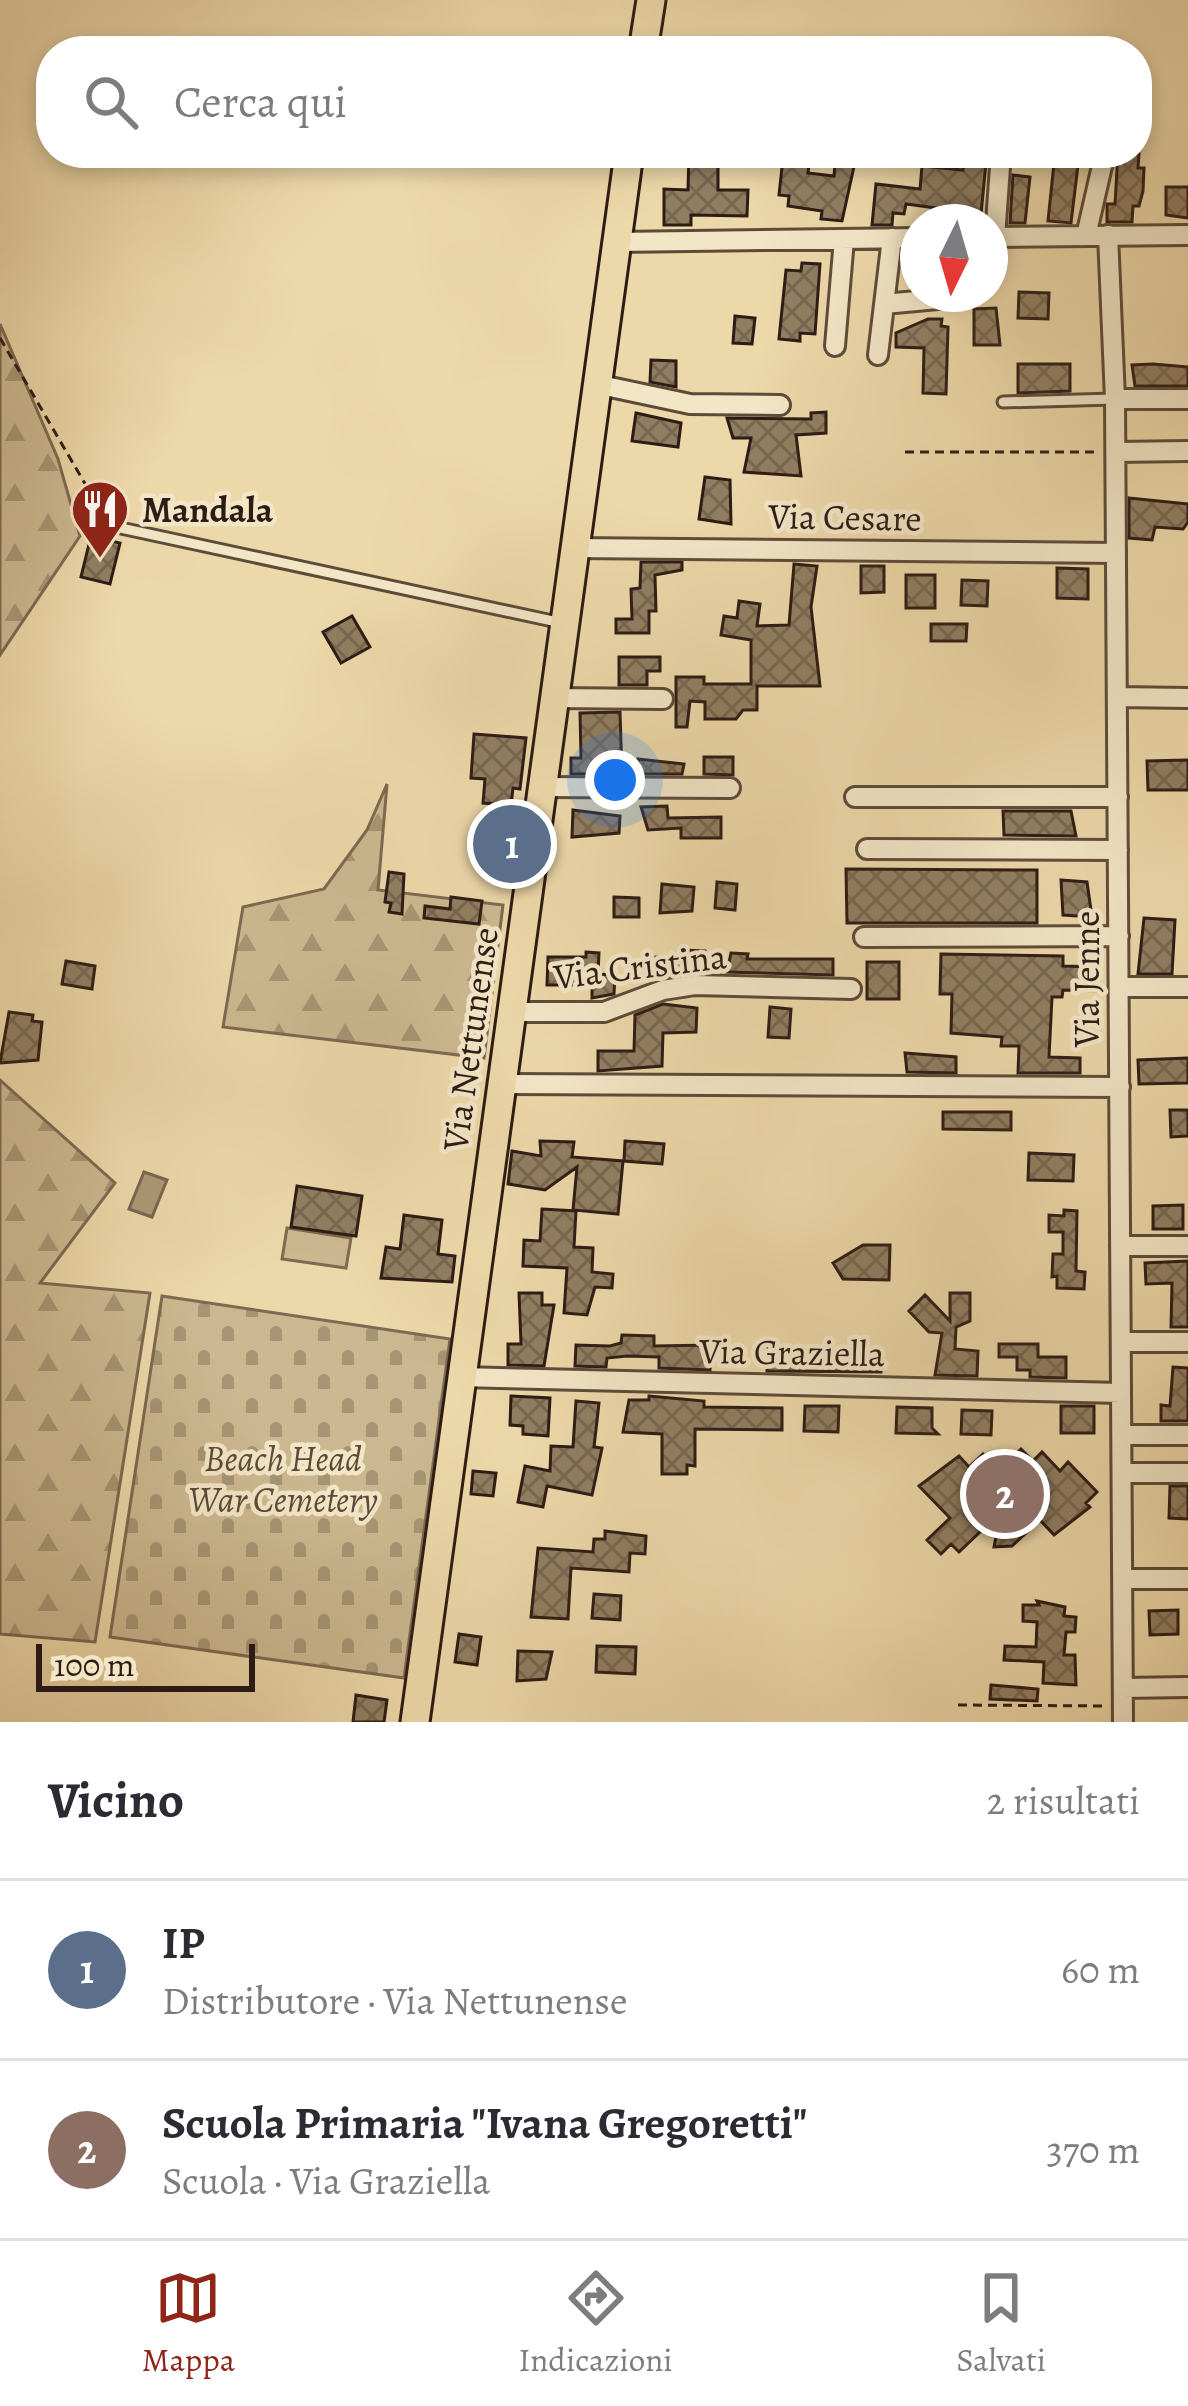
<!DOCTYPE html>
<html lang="it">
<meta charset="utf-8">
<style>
:root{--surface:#fff;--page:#f7f7f7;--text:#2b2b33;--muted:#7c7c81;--line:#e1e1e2;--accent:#8f2418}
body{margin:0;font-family:Alegreya,serif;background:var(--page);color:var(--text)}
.compass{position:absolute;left:900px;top:204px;width:108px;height:108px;border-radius:50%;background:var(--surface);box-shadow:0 6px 18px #0003;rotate:185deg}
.scale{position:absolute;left:36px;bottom:30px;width:219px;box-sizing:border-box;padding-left:12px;border:6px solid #2d1c15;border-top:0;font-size:33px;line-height:42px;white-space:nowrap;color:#2d1c15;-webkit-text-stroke:9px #f3e6c7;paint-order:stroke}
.you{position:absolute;left:615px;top:780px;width:42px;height:42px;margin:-30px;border:9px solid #fff;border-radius:50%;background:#1a73e8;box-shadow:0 0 0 18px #1a73e833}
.badge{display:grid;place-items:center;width:78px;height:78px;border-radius:50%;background:var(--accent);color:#fff;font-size:39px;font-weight:700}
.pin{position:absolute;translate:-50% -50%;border:6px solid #fff;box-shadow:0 3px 12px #0006}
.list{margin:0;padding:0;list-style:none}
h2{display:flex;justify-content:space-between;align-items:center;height:156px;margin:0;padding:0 48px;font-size:51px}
h2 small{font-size:39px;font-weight:400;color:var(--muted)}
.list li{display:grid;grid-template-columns:78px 1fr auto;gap:36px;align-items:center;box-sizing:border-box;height:180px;padding:0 48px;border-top:3px solid var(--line)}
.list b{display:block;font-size:45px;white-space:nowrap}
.list p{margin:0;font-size:39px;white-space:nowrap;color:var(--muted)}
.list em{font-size:39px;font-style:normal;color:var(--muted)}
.icon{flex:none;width:66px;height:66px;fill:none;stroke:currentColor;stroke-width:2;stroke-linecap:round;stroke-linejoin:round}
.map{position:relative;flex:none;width:1188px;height:1722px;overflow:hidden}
.search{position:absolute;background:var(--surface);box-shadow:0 6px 18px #0003;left:36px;right:36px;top:36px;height:132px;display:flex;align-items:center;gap:30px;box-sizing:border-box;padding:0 42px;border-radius:48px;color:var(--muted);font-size:45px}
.sheet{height:516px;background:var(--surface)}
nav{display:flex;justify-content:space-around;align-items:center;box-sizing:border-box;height:168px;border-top:3px solid var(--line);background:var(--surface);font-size:33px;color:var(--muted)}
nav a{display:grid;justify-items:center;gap:6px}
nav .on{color:var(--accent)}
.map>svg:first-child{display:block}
</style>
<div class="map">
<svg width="1188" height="1722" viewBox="0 0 1188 1722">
<defs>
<pattern id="forest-firs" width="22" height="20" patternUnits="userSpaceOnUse" patternTransform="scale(3)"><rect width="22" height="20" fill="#ccb890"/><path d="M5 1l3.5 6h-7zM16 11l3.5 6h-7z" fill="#a69574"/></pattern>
<pattern id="cemetery-stones" width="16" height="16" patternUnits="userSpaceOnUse" patternTransform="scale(3)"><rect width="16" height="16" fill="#ccb890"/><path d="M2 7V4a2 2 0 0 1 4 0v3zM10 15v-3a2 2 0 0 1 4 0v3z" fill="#a69574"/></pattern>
<pattern id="building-cross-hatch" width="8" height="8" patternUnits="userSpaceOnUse" patternTransform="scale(3)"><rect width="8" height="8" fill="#917e62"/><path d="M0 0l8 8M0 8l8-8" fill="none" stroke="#776650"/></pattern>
</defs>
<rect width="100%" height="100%" fill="#edd8a9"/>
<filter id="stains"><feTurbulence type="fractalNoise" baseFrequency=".00167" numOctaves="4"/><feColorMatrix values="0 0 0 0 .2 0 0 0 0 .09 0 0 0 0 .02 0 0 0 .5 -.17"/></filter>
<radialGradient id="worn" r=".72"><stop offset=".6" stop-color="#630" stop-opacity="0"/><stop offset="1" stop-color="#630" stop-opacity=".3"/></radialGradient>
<path fill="url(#forest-firs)" stroke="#7c6a52" stroke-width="3" d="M0 324 58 459 80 536 0 655Z
M387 784 378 890 503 905 484 1058 223 1027 243 907 324 889 367 830Z
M0 1080 115 1183 40 1283 150 1293 95 1642 0 1634Z"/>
<path fill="url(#cemetery-stones)" stroke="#7c6a52" stroke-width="3" d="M162 1296 450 1339 404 1678 110 1637Z"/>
<path fill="#ccb890" stroke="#7c6a52" stroke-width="3" d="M287 1228 351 1238 346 1268 282 1259Z"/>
<path fill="#ac9877" stroke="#796650" stroke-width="3" d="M144 1172 167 1180 152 1217 129 1209Z"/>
<path fill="url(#building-cross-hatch)" stroke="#2d1c15" stroke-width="3" d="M689 153H718V190H748L747 216 691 215V225H664V189L688 190Z
M836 153H857L842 221 821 219 822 211 788 206 789 196 779 195 783 158 809 165 808 173 834 176Z
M965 153H987L981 214 906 204 904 214 893 213 892 225H872L876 184 920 189 922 166 963 170Z
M1118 153 1139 154 1138 168H1144L1143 191 1139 206H1133L1132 222H1107V204H1115Z
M1055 154 1079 157 1071 223 1048 221Z
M1013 175 1030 177 1025 223H1010Z
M1166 187H1188V218L1166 215Z
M802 263 820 264 815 334 800 333V341L779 339 786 270 801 271Z
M1019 292 1049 293 1048 319 1018 318Z
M996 308 1000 345H974V309Z
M735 316 755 318 752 344 733 343Z
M928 319H942L941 326 948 327 946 394 923 393 924 348 896 347V333Z
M651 360 676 361V387L650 382Z
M1018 364H1070V391L1018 393Z
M1153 364 1188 367V386H1135L1132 365Z
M826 412V433L796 435 801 476 744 472 751 438H733L727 418 811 419V413Z
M636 413 681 423 678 447 632 441Z
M705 477 730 480 731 524 699 519Z
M1129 498 1188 504V522L1183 529 1155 527 1152 540 1129 538Z
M91 536 120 543 110 584 81 577Z
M641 562H682V570L655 575 656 611H649V633H616V619H632L631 589 640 588Z
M794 564 817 566 811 607 820 686H757V710H743L736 719H705V702L690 701 687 727H676V677H704V684H751V640L721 635 724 616 737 618 739 601 760 604 757 626 789 625Z
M861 566H884V592L861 593Z
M1057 568 1088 569V599L1057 598Z
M906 575H935V608H906Z
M962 580 988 581 987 606 961 605Z
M352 616 370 647 341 663 323 632Z
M931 624H967L966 641H931Z
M619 657H660V671H647V685H619Z
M620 712 622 774H571V758H581L580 713Z
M474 734 526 738 520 789 513 788 511 805 483 803 485 779 471 778Z
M704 757H733V775L704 774Z
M638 759 684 764 682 774H639Z
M1188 760V790H1148L1147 761Z
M667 806 668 818 721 817V838H681V828L648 830 641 807Z
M573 810 620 816 619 833 572 837Z
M1003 811H1071L1076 836 1004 835Z
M846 869 1037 870V923H847Z
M389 872 404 874 402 914 389 912 391 903 385 902Z
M1061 880 1087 882 1092 917 1063 915Z
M717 882 737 884 735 910 715 908Z
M662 884 694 887 692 911 660 913Z
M451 897 482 901 479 924 424 918 425 906 450 909Z
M614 897 639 898V917H614Z
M1144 918 1175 920 1172 974H1138Z
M682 950 705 951V969L654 978 656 957 682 959Z
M586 952 599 953 598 974 615 975 614 994 592 998V985H547L548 957H586Z
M731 953 748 954 747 959H833V975L727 972Z
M941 954 1063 956V966L1099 967V991L1063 990 1062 997H1052L1049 1057 1080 1058V1073H1018L1019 1046H1001L1002 1037 951 1033 952 994H940Z
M66 961 95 966 92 989 62 984Z
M867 962H899V999H867Z
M663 1004 697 1008 696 1032 663 1033 662 1066 598 1071V1051H634L635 1015Z
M770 1007 791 1009 789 1038 768 1037Z
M9 1012 33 1015 32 1021 42 1022 38 1060 0 1063Z
M905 1053 956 1057V1073L907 1072Z
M1188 1058V1083L1139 1084 1138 1060Z
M1170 1110H1188V1136L1171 1137Z
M943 1112H1011V1130L943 1129Z
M540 1141 574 1142 572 1157 623 1161 618 1214 573 1210 577 1167 545 1190 508 1184 512 1151 541 1156Z
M625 1141 664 1144 662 1164 624 1161Z
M1029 1153 1074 1155 1073 1181 1028 1180Z
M297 1186 362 1196 356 1236 291 1227Z
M1183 1205V1229H1153V1206Z
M542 1209 576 1211 574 1247 593 1248 592 1272 613 1274 612 1288 595 1287 587 1315 564 1313 567 1268 523 1266 524 1240 540 1241Z
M1064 1210 1077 1211 1076 1271 1085 1272 1084 1289 1057 1288V1276L1052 1277 1053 1254H1063V1232H1049V1215L1064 1216Z
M404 1215 442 1220 438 1254 455 1256 452 1282 381 1278 386 1247 400 1249Z
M863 1245H890L889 1280 843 1279 833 1263Z
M1188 1261V1327H1171L1172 1283 1146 1284 1145 1263Z
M519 1293H542V1305H554L544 1366 508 1365V1344H521Z
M950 1293H970V1321L956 1327 955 1349 978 1351 977 1376 935 1375 942 1333 929 1332 909 1311 925 1295 950 1321Z
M622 1335 654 1336V1346L711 1345 710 1370 659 1368V1357L627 1356 607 1358 606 1367 575 1366 576 1345 610 1346 621 1343Z
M999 1344H1038V1357H1066V1378L1030 1377V1370H1017V1357H999Z
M768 1347 882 1354 881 1372 767 1371Z
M1173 1367 1188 1368V1421H1161V1405L1170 1406Z
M511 1396 550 1398 548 1436 523 1434V1426L510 1425Z
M649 1396 704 1401V1407L782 1408V1430L695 1429V1466L687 1465V1474H662V1434L623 1432 629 1400H649Z
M576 1401 599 1403 594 1447 602 1448 592 1495 547 1486 543 1507 518 1502 525 1466 550 1471 551 1446 573 1447Z
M805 1406H839L838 1432 804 1431Z
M1061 1406H1094V1433H1061Z
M897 1407 932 1408V1428L938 1434 896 1433Z
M962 1410 992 1411 991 1435 961 1434Z
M1021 1449 1033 1461 1042 1452 1060 1471 1068 1462 1097 1492 1086 1503 1090 1507 1054 1535 1040 1520 1012 1546 994 1547 1001 1512 959 1552 951 1544 941 1554 927 1540 950 1518 919 1486 959 1456 969 1467 983 1454 996 1467 983 1479 999 1495 1016 1479 1003 1466Z
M473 1471 496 1473 493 1496 471 1494Z
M1170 1486H1188V1519L1169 1518Z
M605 1531 646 1536 645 1554 630 1553 629 1572 571 1568 568 1619 531 1617 538 1548 593 1552 594 1539H605Z
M594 1594 621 1596 620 1620 592 1618Z
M1037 1601 1065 1607 1064 1616 1076 1617 1075 1632H1066L1064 1655H1075L1076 1685 1043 1683 1044 1662 1004 1660 1005 1646 1036 1647 1037 1622 1023 1621V1605H1039Z
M1178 1610V1634L1150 1635 1149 1611Z
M459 1634 481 1637 477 1665 455 1662Z
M597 1646 636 1647 635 1674 596 1672Z
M518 1651 552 1652 546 1679 517 1681Z
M991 1685 1038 1689 1037 1701 990 1699Z
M356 1695 387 1700 384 1722H353Z"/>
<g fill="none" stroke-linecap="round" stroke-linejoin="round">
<defs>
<path id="service" d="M1003 402 1115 399
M116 527 562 623"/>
<path id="minor" d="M1108 235 1115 399 1123 1722
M1086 236 1105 153
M990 237 1188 235
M995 237 1001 153
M616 242 918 238
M884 304 970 296
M835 346 844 239
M878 355 892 238
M596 384 690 404 780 405
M1115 399H1188
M1116 452 1188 451
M573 548 1116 553
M1117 697 1188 698
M552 698 663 699
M540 787 730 788
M855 797H1118
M867 849 1118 850
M864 937 1119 936
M1119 987H1188
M510 1012H604L663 990 695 985 851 989
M500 1084 1120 1087
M1120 1246H1188
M1121 1342H1188
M460 1377 1121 1393
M1122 1435H1188
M1122 1473H1188
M1123 1579H1188
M1123 1688 1188 1687"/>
<path id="primary" d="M643 51 651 0
M415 1722 629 153"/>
</defs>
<use href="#service" stroke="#5d4b3a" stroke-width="15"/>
<use href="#minor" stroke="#5d4b3a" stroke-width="24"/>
<use href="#primary" stroke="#2d1c15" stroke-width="33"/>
<path stroke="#2d1c15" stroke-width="3" stroke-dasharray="9 6" stroke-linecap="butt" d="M0 338 105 518
M905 452H1096
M958 1705 1106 1706"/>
<use href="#service" stroke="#f3e6c7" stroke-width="9"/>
<use href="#minor" stroke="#f3e6c7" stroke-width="18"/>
<use href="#primary" stroke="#edd8a9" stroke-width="27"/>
</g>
<defs>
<symbol id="restaurant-pin" viewBox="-11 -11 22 30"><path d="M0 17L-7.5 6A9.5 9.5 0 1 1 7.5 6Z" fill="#8f2418" stroke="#f3e6c7"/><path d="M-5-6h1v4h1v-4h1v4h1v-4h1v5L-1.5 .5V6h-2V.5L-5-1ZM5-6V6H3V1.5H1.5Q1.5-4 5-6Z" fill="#fff"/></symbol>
</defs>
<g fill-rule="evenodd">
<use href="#restaurant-pin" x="67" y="476" width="66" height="90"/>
</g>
<g text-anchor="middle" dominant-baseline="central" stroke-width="9" stroke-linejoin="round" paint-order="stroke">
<g font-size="36" font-weight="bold" fill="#2d1c15" stroke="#f3e6c7" text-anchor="start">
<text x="142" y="509">Mandala</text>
</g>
<g font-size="36" fill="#2d1c15" stroke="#f3e6c7">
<text transform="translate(845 517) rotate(1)">Via Cesare</text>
<text transform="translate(640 966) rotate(-7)">Via Cristina</text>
<text transform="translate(1086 979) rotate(-90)">Via Jenne</text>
<text transform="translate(470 1039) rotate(-82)">Via Nettunense</text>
<text transform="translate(792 1352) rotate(1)">Via Graziella</text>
</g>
<g font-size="36" font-style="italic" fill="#5d4b3a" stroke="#f3e6c7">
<text x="283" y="1458">Beach Head<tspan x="283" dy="41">War Cemetery</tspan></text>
</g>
</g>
<rect width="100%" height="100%" filter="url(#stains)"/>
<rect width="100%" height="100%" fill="url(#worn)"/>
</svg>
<svg class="compass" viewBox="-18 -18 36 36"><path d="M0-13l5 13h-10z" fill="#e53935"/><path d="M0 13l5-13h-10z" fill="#7c7c81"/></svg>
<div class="scale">100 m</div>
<div class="you"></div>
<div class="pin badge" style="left:512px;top:844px;background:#5c6f8a">1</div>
<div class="pin badge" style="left:1005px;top:1494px;background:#8d6e63">2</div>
<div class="search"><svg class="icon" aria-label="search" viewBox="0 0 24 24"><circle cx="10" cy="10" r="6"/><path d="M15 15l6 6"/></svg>Cerca qui</div>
</div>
<section class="sheet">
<h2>Vicino<small>2 risultati</small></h2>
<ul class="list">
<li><span class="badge" style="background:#5c6f8a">1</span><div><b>IP</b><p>Distributore · Via Nettunense</p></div><em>60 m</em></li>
<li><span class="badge" style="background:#8d6e63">2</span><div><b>Scuola Primaria &quot;Ivana Gregoretti&quot;</b><p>Scuola · Via Graziella</p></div><em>370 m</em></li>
</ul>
</section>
<nav>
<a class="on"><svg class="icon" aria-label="map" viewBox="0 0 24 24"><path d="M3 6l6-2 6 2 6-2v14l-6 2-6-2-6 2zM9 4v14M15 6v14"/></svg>Mappa</a>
<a><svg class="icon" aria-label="directions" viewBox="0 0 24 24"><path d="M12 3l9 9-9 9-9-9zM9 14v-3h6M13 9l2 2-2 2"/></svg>Indicazioni</a>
<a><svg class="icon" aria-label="saved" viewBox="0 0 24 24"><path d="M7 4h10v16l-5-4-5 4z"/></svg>Salvati</a>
</nav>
